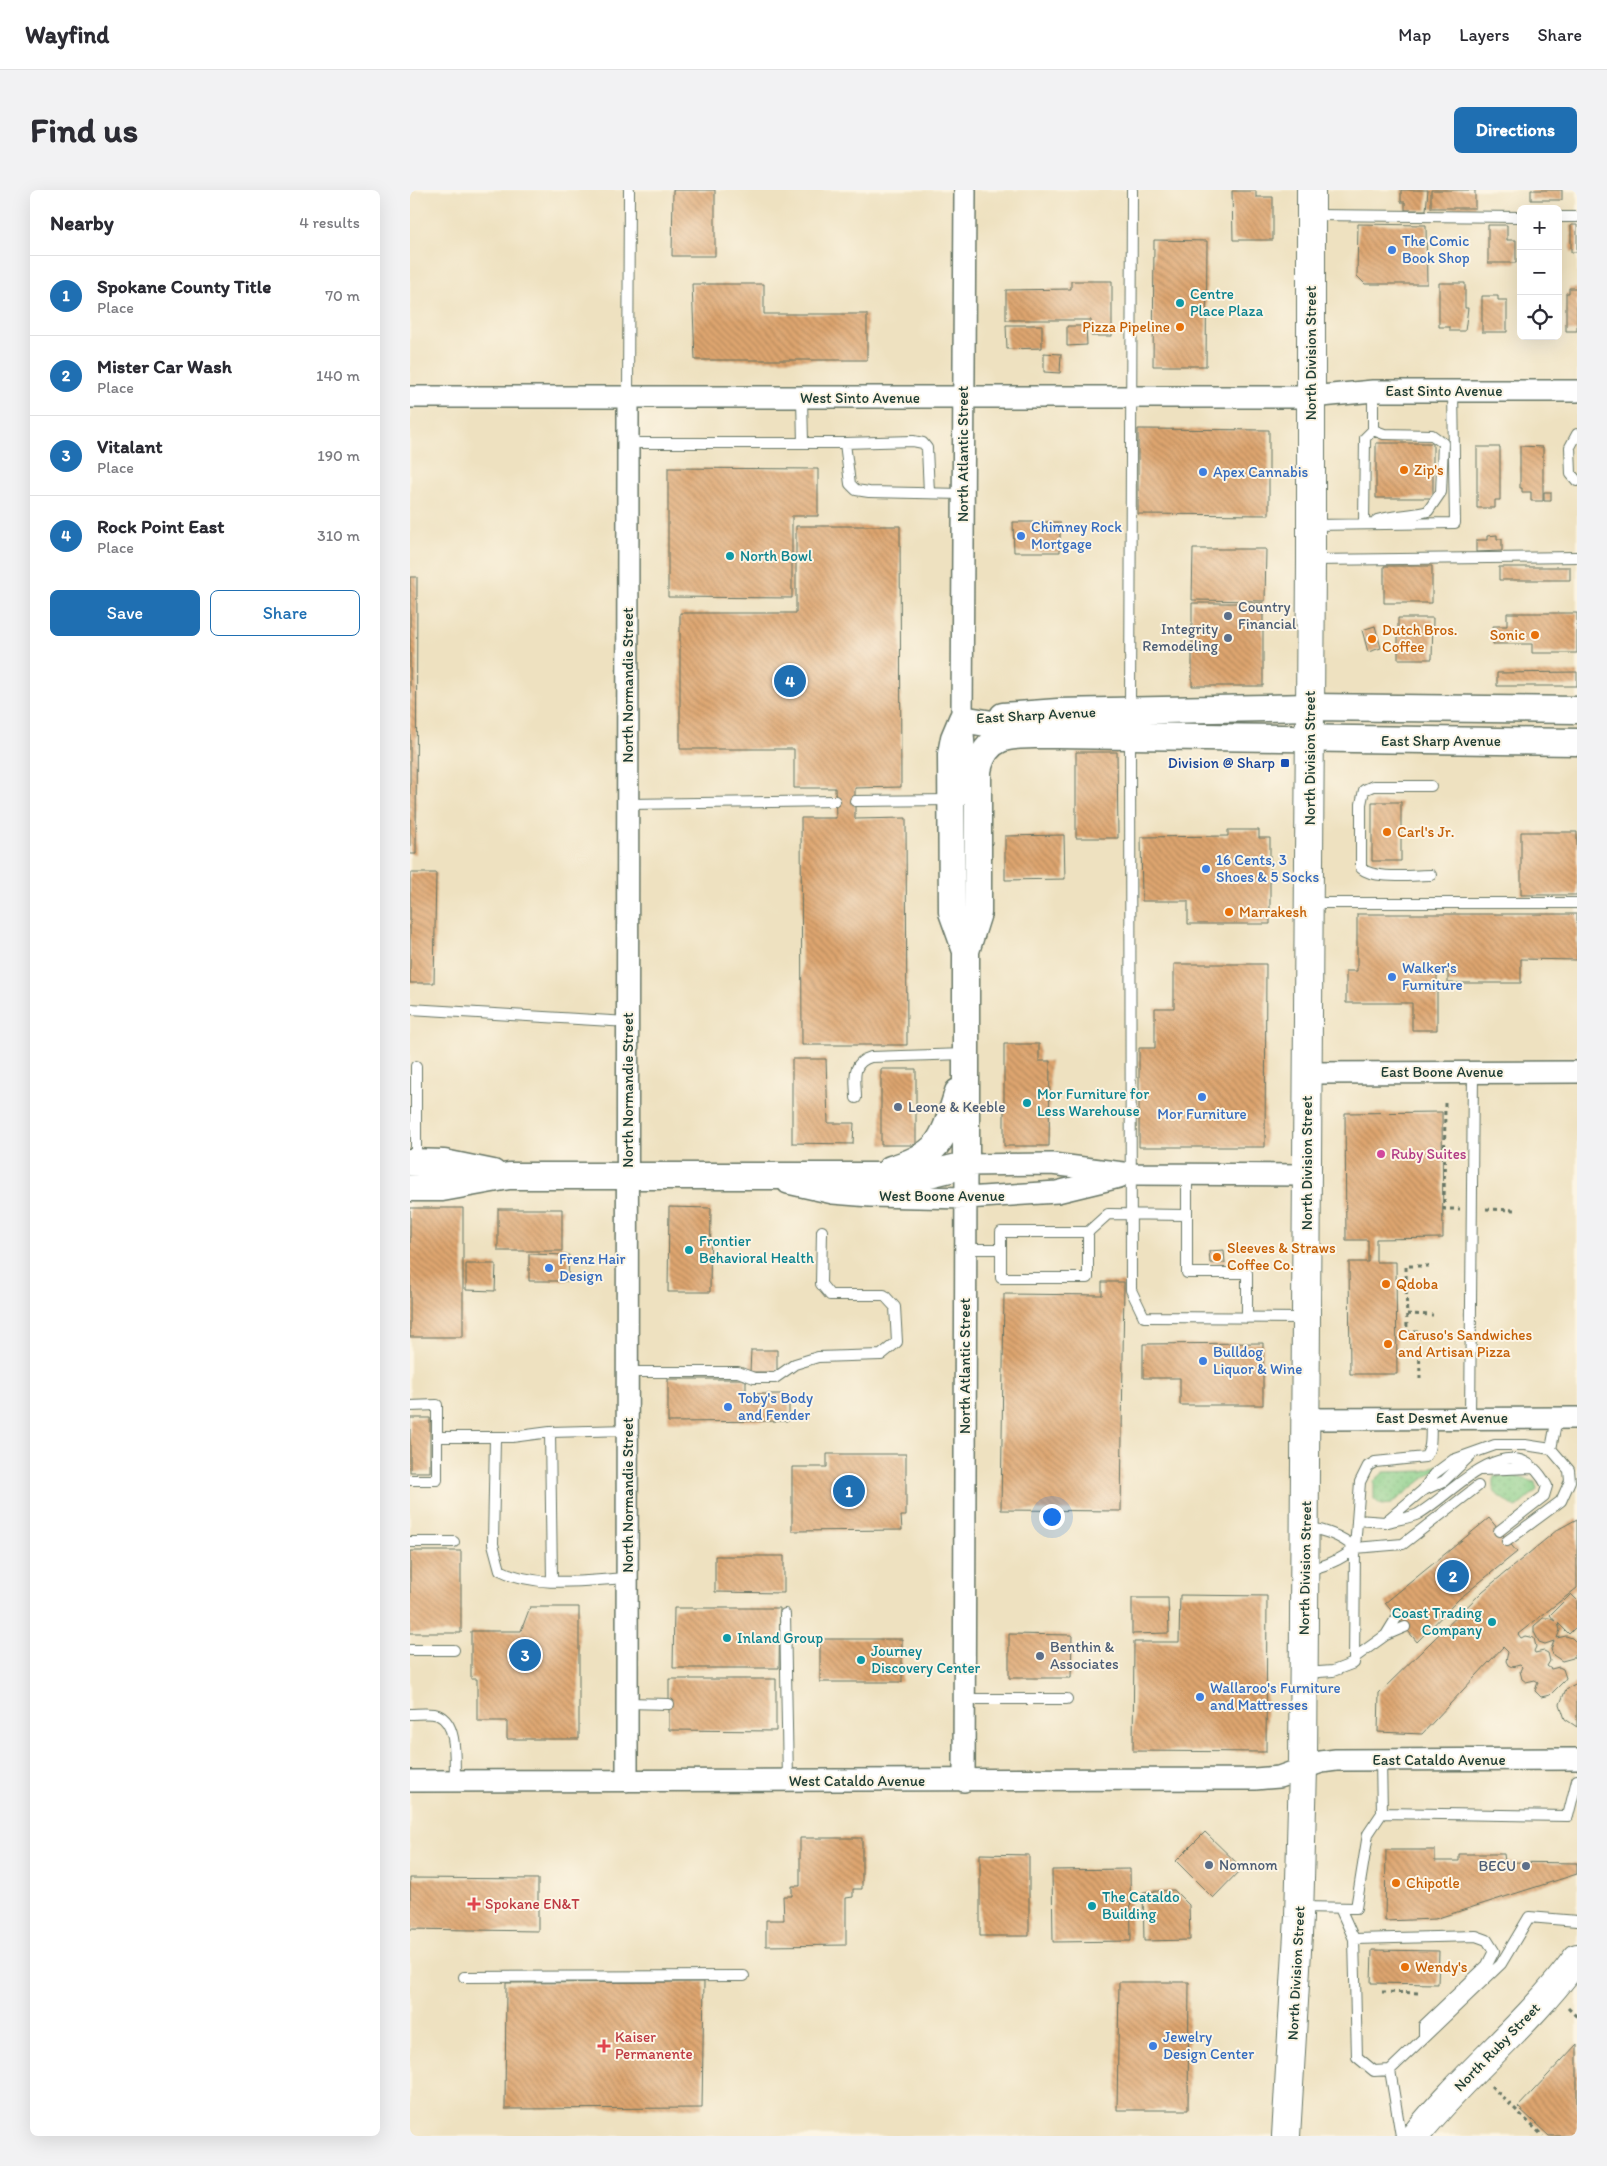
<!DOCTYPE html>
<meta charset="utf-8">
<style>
:root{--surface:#fff;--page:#f2f2f3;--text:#2b2b33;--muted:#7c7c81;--line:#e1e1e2;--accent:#1f6fb2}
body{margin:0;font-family:Itim,sans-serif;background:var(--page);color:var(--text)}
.controls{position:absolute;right:15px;top:15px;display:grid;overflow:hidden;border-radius:8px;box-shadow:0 5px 20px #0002}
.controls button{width:45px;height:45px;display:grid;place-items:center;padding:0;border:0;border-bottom:1px solid var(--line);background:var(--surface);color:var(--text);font:25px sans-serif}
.you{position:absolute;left:641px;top:1326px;width:18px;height:18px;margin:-12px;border:4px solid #fff;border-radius:50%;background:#1a73e8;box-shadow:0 0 0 8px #1a73e833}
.badge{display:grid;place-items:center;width:32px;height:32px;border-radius:50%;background:var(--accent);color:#fff;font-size:16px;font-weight:700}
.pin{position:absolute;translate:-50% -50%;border:2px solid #fff;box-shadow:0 1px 5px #0006}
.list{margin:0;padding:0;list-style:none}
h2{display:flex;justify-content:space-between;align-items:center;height:65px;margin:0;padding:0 20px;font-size:21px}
h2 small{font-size:16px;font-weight:400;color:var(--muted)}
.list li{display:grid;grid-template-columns:32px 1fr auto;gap:15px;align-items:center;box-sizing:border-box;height:80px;padding:0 20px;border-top:1px solid var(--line)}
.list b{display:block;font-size:19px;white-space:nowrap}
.list p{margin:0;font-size:16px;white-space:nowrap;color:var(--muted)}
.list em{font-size:16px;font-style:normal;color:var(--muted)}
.actions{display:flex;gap:10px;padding:15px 20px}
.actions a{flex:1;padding:11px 0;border:1px solid var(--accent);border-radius:8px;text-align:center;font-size:18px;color:var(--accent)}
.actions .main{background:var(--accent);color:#fff}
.icon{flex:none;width:28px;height:28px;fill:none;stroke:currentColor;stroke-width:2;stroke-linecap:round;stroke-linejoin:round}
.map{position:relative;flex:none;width:1167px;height:1946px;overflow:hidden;border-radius:8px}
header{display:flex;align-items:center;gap:30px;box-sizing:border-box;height:70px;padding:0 25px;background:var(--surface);border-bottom:1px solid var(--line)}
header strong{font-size:24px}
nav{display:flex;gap:28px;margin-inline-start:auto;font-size:18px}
.intro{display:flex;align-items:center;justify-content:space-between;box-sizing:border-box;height:120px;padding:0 30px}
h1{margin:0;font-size:35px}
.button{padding:12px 22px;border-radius:8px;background:var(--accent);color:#fff;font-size:18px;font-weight:700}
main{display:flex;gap:30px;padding:0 30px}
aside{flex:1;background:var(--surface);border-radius:8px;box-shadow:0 5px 20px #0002}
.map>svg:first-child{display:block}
</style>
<header>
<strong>Wayfind</strong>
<nav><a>Map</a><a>Layers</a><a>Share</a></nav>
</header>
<div class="intro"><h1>Find us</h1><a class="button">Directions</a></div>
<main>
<aside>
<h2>Nearby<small>4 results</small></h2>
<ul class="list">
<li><span class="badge">1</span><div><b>Spokane County Title</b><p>Place</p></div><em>70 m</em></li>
<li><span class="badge">2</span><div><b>Mister Car Wash</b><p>Place</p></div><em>140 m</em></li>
<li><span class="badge">3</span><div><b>Vitalant</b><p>Place</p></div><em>190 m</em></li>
<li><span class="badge">4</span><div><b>Rock Point East</b><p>Place</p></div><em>310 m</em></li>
</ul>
<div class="actions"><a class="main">Save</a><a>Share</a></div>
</aside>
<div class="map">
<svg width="1167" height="1946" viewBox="0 0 1167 1946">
<defs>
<pattern id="green-dots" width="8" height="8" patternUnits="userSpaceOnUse" patternTransform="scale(1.25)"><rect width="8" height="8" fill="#88ce88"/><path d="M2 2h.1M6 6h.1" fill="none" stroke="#6fa870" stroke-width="1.8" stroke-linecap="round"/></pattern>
<pattern id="building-back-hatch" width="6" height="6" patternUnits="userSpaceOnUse" patternTransform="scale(1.25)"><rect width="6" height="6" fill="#dea56f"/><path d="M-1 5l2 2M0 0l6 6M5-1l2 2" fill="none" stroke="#b3885c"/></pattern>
</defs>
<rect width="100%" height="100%" fill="#fcf5e5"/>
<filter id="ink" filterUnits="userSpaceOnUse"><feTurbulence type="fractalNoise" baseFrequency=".02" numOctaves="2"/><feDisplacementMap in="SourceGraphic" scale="10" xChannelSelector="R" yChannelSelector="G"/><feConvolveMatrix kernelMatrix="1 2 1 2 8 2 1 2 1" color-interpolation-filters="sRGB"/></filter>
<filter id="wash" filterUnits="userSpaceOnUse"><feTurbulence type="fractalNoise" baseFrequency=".0096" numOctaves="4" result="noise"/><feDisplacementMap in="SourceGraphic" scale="20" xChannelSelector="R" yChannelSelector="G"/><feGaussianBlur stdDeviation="1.12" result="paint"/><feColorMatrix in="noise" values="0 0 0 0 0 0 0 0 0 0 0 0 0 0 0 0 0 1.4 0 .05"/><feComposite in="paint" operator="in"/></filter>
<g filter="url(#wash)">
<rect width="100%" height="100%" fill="#eee1c0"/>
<path fill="url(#green-dots)" stroke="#54865e" d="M1027 1275 1029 1277 981 1314 971 1315 964 1309V1291L974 1282 1014 1281Z
M1084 1286H1105L1125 1292 1127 1300 1106 1318C1099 1312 1090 1309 1084 1301Z"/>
<g id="blocks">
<path fill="url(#building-back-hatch)" d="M263 0H305V66H262Z
M991 0H1018L1016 20H995V12H991Z
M1021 0H1065V18H1021Z
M1121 0H1152V10H1121Z
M822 1H846V7H863V50H823Z
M948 34 1016 35 1017 94H955L947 86Z
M1078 35H1097V50H1106V73H1078Z
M1161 35H1167V62H1161Z
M744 50 797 51 796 176H743Z
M661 91H702V146H681V130H596V100L661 99Z
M1029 93H1055V118H1058L1055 141H1040V137H1029Z
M282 94H354V124H457V170H285Z
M1159 98H1167V141H1156V103H1159Z
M1072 106H1088V110H1097V142H1072Z
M596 135H632V158L597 159Z
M657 136H676L677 155 657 156Z
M634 163 651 164 650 183 634 182Z
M728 239 859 240V325L728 324Z
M966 253H1023V308H966Z
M1110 256 1133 257V311H1121V302H1112V298H1110Z
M1067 257H1090V310H1085V318H1067Z
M258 278 408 279V326H382V408L258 407Z
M1134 302H1141V311H1134Z
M603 332H650V362H604Z
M386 336H490L491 597 445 598V629L496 628 497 855H392L391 628H426L425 598H384V559H270V423H386Z
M1087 345V349H1092V361L1066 362V350H1077V346Z
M783 359H856L855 411 782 410Z
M974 376H1022V413H974Z
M1089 377H1160V390H1089Z
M0 387H7L6 664H0Z
M782 413H853V496H782Z
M1097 423H1167V463H1122V454H1083V436H1097Z
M988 428H1023L1022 469H988Z
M965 436 971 458 958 462 952 440Z
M1167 482V496H1087V483Z
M666 562H707L708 648H666Z
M962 612H991V671H962Z
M818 640H849V648H860V734H778V711H732L731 647 818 646Z
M1111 642H1167V705H1111Z
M654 645 655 689 595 690V646Z
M0 683H26L24 793H0Z
M947 724H1167V770L1111 769V793H1038V782H1027V840H1002V813H936V781H947Z
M764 774H856L855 957H729V858H745V818H764Z
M594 854H629V871H640L639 956H594Z
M382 869H416L418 933H444L443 954 382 953Z
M471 879H506V955H471Z
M1032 922 1033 1048 966 1049V1072H986L987 1184H940L939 1072H958V1050H936L935 923Z
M259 1017 301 1018 300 1102H258Z
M0 1018H53V1147H0Z
M88 1019H152V1061H88Z
M814 1060 815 1073H800L799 1061Z
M119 1064 159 1065 158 1091H119Z
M56 1074H86L85 1101 56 1100Z
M692 1092H714L711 1321 591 1320 594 1104 692 1105Z
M853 1153V1215H770V1188H733V1154Z
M341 1160H367V1182H340Z
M258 1189H336V1204H379V1231L258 1232Z
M0 1228H20V1282H0Z
M417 1264H496V1326H491L492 1340 382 1341V1277H417Z
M1079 1328 1107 1362 1049 1409 1007 1452 975 1413Z
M1167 1329V1398L1108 1444 1111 1448 1115 1446 1124 1448 1126 1457 1124 1461 1125 1463 1134 1461 1138 1463 1140 1471 1137 1476 1141 1479 1149 1477 1153 1479 1156 1488 1153 1492 1140 1505 1131 1507 1125 1501 1128 1492 1125 1490 1116 1492 1112 1489 1110 1481 1112 1477 1110 1475 1102 1477 1098 1475 1096 1471 1098 1462 1093 1457 1012 1544 968 1542 969 1503 1073 1401 1147 1340Z
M0 1361H51V1443H0Z
M305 1366H374V1403L305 1402Z
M1161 1404 1167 1410V1436L1159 1444 1148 1433 1150 1440 1147 1448 1156 1446 1162 1448 1166 1452 1167 1461 1163 1468 1152 1471 1143 1465 1141 1459 1144 1451 1135 1454 1129 1452 1124 1442V1436L1133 1428H1139L1145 1431 1140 1425Z
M770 1405 857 1406 856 1562 723 1561 724 1452H769Z
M722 1408H758L759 1443 722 1444Z
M120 1417H169V1549H97V1531H67V1489H61V1441H111Z
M264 1418H370L369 1478H263Z
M599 1444 662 1445 661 1488H599Z
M410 1449H492V1492H410Z
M259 1489H366V1541L259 1540Z
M1167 1493V1537L1155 1529 1150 1514 1156 1499Z
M795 1642 832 1678 803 1708 766 1671Z
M390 1648H452V1699H443V1707L436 1708V1755L356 1756V1730H374L373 1706H382V1696H390Z
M976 1660H1025V1671H1049V1664H1094L1095 1672 1167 1673V1684L1025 1729 975 1731Z
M570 1664 619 1665V1746H570Z
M720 1679 721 1751 643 1752 642 1680Z
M0 1688 128 1689V1741L0 1739Z
M764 1700 779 1715 780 1750 734 1751 733 1702Z
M962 1760 1029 1761 1028 1794 961 1793Z
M294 1792 292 1918 95 1919 96 1793Z
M709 1792H779L778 1920H707Z
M1167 1854V1946H1139L1108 1917Z"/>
</g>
</g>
<g filter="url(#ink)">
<use href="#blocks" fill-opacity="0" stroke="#677665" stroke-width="1"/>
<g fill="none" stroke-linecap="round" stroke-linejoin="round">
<defs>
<path id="service" d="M902 25 1111 27
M1148 27H1167
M218 208 219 0
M392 208 393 253
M963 240 974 244 1022 245 1033 253 1031 302 1018 321C1001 326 984 325 967 330
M1167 244 1160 257 1161 284 1167 291
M218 253H435
M519 303 517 258 513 253 503 251 435 253 440 294 446 300 459 302 553 304
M954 334 955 248 963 240V201
M903 335 1045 333 1043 201
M902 370 1167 367
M720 519 722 0
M720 547 721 1100 734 1127 894 1128
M1021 596H963L954 600 951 614V678C964 690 1003 685 1021 685
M445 611 541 610
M218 614 425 611
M900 713H1167
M0 819 218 832
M6 876V971
M446 908C446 890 440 873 461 867L555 864
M777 1025V984
M678 1042 698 1024 777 1025V1083H837V1128
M556 1059H591V1042H678V1088H591V1059
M218 1182H328L344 1188H365L385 1174 408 1167 471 1165 487 1152 485 1117 474 1105H420L411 1094 412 1041
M0 1216 27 1215V1290H0
M1060 1228 1063 882
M140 1242 142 1391
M27 1247H102L140 1242 218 1240
M85 1247 83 1354 90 1380C127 1399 178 1390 218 1388
M1141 1259 1147 1228
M1071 1280 1123 1278
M1014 1300 1034 1291 1062 1264
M947 1330 975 1332 1013 1300 1024 1284 1043 1270 1085 1255H1115L1141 1259 1159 1280 1160 1291 1151 1311 1097 1351
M978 1332C988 1329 1000 1328 1008 1324 1046 1302 1102 1230 1137 1296L1134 1306 1089 1341
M0 1352H44
M945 1358 993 1354 1068 1296
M895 1381C914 1376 930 1371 945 1358 930 1345 916 1341 896 1337
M375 1424 378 1591
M976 1445 987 1427
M0 1460H44
M944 1468 976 1445 995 1437
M895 1483 923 1481 944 1473 945 1358 950 1292 958 1276 965 1272 1015 1267C1023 1258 1020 1241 1021 1229
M554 1509H657
M217 1513 259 1514
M0 1524C8 1524 20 1522 28 1525 49 1534 44 1573 45 1591
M971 1570 972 1623
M891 1717 946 1718 958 1644 972 1623 1158 1626 1167 1590
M930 1718 944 1749 947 1867 964 1881 980 1880 1091 1774 1119 1727 1167 1731
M944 1749 1066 1746 1077 1750 1084 1761 1077 1775 1014 1835V1847
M54 1787 334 1786
M980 1880 991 1946"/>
<path id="minor" d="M555 0 552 529 556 586 562 606
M0 207H901L963 201H1167
M897 883 1167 882
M378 993 423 1003 460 1006 556 1008 647 1002 709 987
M896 1229 1167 1228
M0 1591 845 1589 869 1587 911 1572 926 1570 1167 1569
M217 1591 218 208
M554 1591 556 975 642 974 721 984 897 985"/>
<path id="tertiary" d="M593 526 648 522 900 517 1167 520
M552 529 648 545 1167 552
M552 529 544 548 541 564 542 722 556 761
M0 972 34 973 83 983
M481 979C532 964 533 949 548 902
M0 998H32L99 986H493L519 984 556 975V761L568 723V581C576 537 612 546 648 545"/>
<path id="primary" d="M876 1946 889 1727 893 1578 901 370V0
M1005 1946C1055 1883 1120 1833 1167 1768"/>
</defs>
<use href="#service" stroke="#677665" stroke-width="12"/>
<use href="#minor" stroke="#677665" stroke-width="24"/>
<use href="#tertiary" stroke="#677665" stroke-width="29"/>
<use href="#primary" stroke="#677665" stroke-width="30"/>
<path stroke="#677665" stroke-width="3" stroke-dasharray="4 4" stroke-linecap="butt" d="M1035 913 1034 1019H1050
M1076 1019 1104 1020
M997 1124 1023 1125
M1010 1189 1009 1142H997L996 1076H1023
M972 1802 1012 1803
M1158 1818 1167 1827
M1081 1896 1133 1946"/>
<use href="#service" stroke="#fff" stroke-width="10"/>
<use href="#minor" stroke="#fff" stroke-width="21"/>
<use href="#tertiary" stroke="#fff" stroke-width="26"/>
<use href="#primary" stroke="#fff" stroke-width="28"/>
</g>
</g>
<g fill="#3f7fe0" stroke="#fcf5e5" stroke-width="2">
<circle cx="982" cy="60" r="5"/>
<circle cx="793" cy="282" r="5"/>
<circle cx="611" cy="346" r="5"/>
<circle cx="796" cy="679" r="5"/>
<circle cx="982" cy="787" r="5"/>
<circle cx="792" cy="907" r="5"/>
<circle cx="139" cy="1078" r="5"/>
<circle cx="793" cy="1171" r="5"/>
<circle cx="318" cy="1217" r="5"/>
<circle cx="790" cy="1507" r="5"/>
<circle cx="743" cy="1856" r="5"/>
</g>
<g fill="#0f9aa8" stroke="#fcf5e5" stroke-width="2">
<circle cx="770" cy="113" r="5"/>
<circle cx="320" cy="366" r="5"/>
<circle cx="617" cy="913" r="5"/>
<circle cx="279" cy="1060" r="5"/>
<circle cx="1082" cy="1432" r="5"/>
<circle cx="317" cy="1448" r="5"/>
<circle cx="451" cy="1470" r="5"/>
<circle cx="682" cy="1716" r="5"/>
</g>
<g fill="#e8710a" stroke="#fcf5e5" stroke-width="2">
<circle cx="770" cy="137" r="5"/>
<circle cx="994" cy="280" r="5"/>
<circle cx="1125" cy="445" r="5"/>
<circle cx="962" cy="449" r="5"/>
<circle cx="977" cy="642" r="5"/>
<circle cx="819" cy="722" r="5"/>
<circle cx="807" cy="1067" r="5"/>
<circle cx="976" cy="1094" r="5"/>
<circle cx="978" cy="1154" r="5"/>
<circle cx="986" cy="1693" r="5"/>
<circle cx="995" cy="1777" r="5"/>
</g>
<g fill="#5c6f8a" stroke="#fcf5e5" stroke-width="2">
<circle cx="818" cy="426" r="5"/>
<circle cx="818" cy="448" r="5"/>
<circle cx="488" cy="917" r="5"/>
<circle cx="630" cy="1466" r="5"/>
<circle cx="799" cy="1675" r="5"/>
<circle cx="1116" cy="1676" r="5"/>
</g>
<rect fill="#1a4fb4" stroke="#fcf5e5" stroke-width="2" x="870" y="568" width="10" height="10" rx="2.5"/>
<circle fill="#d1479c" stroke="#fcf5e5" stroke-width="2" cx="971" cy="964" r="5"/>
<g fill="#e0444e" stroke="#fcf5e5" stroke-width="2">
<path d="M61.5 1706.5h5v5h5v5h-5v5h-5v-5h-5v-5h5z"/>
<path d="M191.5 1848.5h5v5h5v5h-5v5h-5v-5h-5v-5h5z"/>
</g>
<g text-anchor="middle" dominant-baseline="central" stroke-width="4" stroke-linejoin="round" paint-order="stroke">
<g font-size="15" fill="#366cbe" stroke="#fcf5e5" text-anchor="start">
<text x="992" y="51">The Comic<tspan x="992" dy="17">Book Shop</tspan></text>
<text x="803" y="282">Apex Cannabis</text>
<text x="621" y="337">Chimney Rock<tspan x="621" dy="17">Mortgage</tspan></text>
<text x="806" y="670">16 Cents, 3<tspan x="806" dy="17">Shoes &amp; 5 Socks</tspan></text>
<text x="992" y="778">Walker's<tspan x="992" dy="17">Furniture</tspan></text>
<text x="792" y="924" text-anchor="middle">Mor Furniture</text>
<text x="149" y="1069">Frenz Hair<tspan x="149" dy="17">Design</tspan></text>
<text x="803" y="1162">Bulldog<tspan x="803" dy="17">Liquor &amp; Wine</tspan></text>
<text x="328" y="1208">Toby's Body<tspan x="328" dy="17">and Fender</tspan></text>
<text x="800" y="1498">Wallaroo's Furniture<tspan x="800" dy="17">and Mattresses</tspan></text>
<text x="753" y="1847">Jewelry<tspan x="753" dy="17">Design Center</tspan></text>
</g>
<g font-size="15" fill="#0d838f" stroke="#fcf5e5" text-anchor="start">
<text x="780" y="104">Centre<tspan x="780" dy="17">Place Plaza</tspan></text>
<text x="330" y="366">North Bowl</text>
<text x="627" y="904">Mor Furniture for<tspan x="627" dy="17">Less Warehouse</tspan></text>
<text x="289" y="1051">Frontier<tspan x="289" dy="17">Behavioral Health</tspan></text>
<text x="1072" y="1423" text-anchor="end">Coast Trading<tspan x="1072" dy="17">Company</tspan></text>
<text x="327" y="1448">Inland Group</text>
<text x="461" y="1461">Journey<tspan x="461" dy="17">Discovery Center</tspan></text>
<text x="692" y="1707">The Cataldo<tspan x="692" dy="17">Building</tspan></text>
</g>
<g font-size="15" fill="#c56008" stroke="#fcf5e5" text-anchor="start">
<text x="760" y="137" text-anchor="end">Pizza Pipeline</text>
<text x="1004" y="280">Zip's</text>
<text x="972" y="440">Dutch Bros.<tspan x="972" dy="17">Coffee</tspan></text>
<text x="1115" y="445" text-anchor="end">Sonic</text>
<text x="987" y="642">Carl's Jr.</text>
<text x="829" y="722">Marrakesh</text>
<text x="817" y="1058">Sleeves &amp; Straws<tspan x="817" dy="17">Coffee Co.</tspan></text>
<text x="986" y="1094">Qdoba</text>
<text x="988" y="1145">Caruso's Sandwiches<tspan x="988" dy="17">and Artisan Pizza</tspan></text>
<text x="996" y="1693">Chipotle</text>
<text x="1005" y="1777">Wendy's</text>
</g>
<g font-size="15" fill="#1f3d34" stroke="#fcf5e5">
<text transform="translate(901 163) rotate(-90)">North Division Street</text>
<text x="1034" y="201">East Sinto Avenue</text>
<text x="450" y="208">West Sinto Avenue</text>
<text transform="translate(553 264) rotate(-90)">North Atlantic Street</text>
<text transform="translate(218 495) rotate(-90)">North Normandie Street</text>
<text transform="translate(626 525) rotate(-3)">East Sharp Avenue</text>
<text x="1031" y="551">East Sharp Avenue</text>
<text transform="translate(900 568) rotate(-90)">North Division Street</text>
<text x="1032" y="882">East Boone Avenue</text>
<text transform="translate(218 900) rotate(-90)">North Normandie Street</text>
<text transform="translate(897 973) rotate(-90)">North Division Street</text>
<text x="532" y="1006">West Boone Avenue</text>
<text transform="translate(555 1176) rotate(-90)">North Atlantic Street</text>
<text x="1032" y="1228">East Desmet Avenue</text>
<text transform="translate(218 1305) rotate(-90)">North Normandie Street</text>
<text transform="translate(895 1378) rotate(-89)">North Division Street</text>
<text x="1029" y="1570">East Cataldo Avenue</text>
<text x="447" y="1591">West Cataldo Avenue</text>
<text transform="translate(886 1783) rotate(-87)">North Division Street</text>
<text transform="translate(1087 1857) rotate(-46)">North Ruby Street</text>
</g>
<g font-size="15" fill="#4e5e75" stroke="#fcf5e5" text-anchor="start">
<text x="828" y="417">Country<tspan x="828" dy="17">Financial</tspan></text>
<text x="808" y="439" text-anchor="end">Integrity<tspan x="808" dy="17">Remodeling</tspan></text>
<text x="498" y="917">Leone &amp; Keeble</text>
<text x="640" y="1457">Benthin &amp;<tspan x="640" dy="17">Associates</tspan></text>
<text x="809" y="1675">Nomnom</text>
<text x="1106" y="1676" text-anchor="end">BECU</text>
</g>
<g font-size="15" fill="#164399" stroke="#fcf5e5" text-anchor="end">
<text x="865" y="573">Division @ Sharp</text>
</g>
<g font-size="15" fill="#b23c85" stroke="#fcf5e5" text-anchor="start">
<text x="981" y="964">Ruby Suites</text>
</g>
<g font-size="15" fill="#be3a42" stroke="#fcf5e5" text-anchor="start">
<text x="75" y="1714">Spokane EN&amp;T</text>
<text x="205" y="1847">Kaiser<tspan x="205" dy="17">Permanente</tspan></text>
</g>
</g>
</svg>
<div class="controls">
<button>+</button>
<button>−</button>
<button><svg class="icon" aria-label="locate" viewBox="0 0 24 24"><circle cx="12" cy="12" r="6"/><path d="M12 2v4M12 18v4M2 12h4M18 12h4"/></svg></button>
</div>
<div class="you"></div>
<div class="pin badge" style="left:439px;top:1301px">1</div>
<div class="pin badge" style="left:1043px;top:1386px">2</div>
<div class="pin badge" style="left:115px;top:1465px">3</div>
<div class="pin badge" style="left:380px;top:491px">4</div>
</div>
</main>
